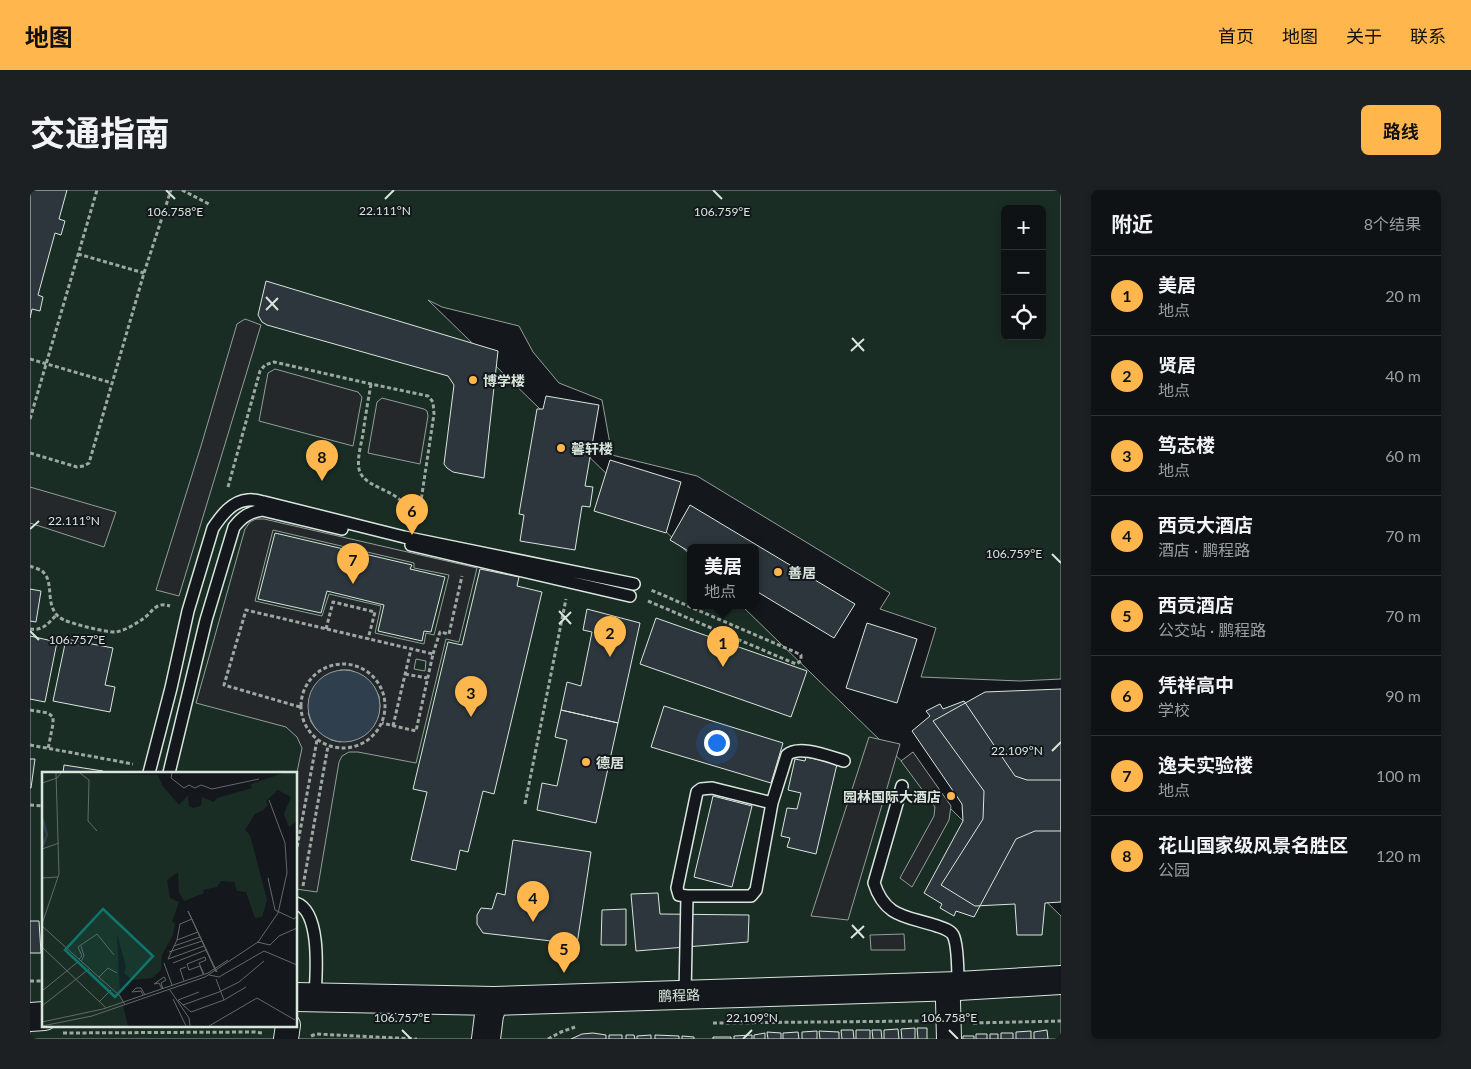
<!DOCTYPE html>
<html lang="zh">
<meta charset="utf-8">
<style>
:root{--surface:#0f1215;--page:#1d2022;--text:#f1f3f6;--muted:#9b9ea0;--line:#2f3234;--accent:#ffb74d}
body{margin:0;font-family:Lato,"Noto Sans SC",sans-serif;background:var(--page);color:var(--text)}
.controls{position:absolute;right:15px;top:15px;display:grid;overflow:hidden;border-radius:8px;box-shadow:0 2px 8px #0003}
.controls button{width:45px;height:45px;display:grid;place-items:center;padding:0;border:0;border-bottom:1px solid var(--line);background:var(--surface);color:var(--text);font:25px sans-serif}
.you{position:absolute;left:686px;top:552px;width:18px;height:18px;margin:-12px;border:4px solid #fff;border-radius:50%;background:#1a73e8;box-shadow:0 0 0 8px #1a73e833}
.badge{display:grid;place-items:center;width:32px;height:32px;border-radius:50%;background:var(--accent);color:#111;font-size:16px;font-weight:700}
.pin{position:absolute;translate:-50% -41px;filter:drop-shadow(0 1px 2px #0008)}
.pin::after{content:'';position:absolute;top:26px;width:18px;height:15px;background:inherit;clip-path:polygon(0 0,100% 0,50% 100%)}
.popup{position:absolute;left:657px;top:354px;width:72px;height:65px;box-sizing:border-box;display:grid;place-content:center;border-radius:8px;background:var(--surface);filter:drop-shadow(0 1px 4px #0005);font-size:16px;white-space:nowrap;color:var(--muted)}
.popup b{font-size:19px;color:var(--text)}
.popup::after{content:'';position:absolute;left:50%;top:100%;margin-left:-10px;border:10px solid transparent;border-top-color:var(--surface)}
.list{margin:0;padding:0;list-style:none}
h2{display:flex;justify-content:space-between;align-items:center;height:65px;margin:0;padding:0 20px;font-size:21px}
h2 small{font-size:16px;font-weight:400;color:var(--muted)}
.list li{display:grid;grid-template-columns:32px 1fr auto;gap:15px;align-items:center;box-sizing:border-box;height:80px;padding:0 20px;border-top:1px solid var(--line)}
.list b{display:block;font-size:19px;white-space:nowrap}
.list p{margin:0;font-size:16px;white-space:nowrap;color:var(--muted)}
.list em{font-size:16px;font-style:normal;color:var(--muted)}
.icon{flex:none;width:28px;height:28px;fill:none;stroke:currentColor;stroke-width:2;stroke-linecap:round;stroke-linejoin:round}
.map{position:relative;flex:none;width:1031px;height:849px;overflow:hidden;border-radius:8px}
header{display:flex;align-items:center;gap:30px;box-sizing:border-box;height:70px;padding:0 25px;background:var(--accent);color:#111}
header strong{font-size:24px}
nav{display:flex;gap:28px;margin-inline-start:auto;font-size:18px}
.intro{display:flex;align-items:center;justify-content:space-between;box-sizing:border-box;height:120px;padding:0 30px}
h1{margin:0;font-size:35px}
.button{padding:12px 22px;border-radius:8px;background:var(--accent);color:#111;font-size:18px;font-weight:700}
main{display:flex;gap:30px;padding:0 30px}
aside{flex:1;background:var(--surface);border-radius:8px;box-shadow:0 2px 8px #0003}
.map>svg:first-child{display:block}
</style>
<header>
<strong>地图</strong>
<nav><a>首页</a><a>地图</a><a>关于</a><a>联系</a></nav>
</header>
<div class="intro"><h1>交通指南</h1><a class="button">路线</a></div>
<main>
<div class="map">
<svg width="1031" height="849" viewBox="0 0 1031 849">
<rect width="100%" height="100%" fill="#14181c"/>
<path fill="#1a2d24" stroke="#939e99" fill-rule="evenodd" d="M0 0H1031V489L990 491 891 487 906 438 850 419 860 403 667 286 582 265 572 210 529 193 503 162 489 136 412 117 398 110 660 365V416H712L1031 726V849H0ZM975 19H1012V146H975ZM14 583H266V835H14Z"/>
<path fill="#24282b" stroke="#939e99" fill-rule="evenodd" d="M215 129 231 135 149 406 126 400 171 256 207 134Z
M245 179 328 202 332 207 323 256 229 231 238 183Z
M352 208 394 219 397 221 398 226 390 274 338 263 347 212Z
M0 297 86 322 74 357 0 333Z
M226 329H234L447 378 429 452 416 449 386 573 328 562H319L312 566 309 572 287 702 266 699V587L272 558 267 547 256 537 166 513 215 339 220 332ZM243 340 384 373V378L419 385 404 445 396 443 394 454 345 443 351 416 299 404 292 426 225 411ZM386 469 396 471 395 481 384 479ZM310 480H320L329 484 344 497 349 506 350 517 348 527 343 536 310 552 301 550 286 539 281 532 278 523Z
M839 547 870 554 818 730 781 726Z
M883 562 921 616 919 630 882 697 870 688 904 626 905 617 871 571Z
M874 744 875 760H841L840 745Z"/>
<path fill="#2f3f4d" stroke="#939e99" d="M278 516a36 36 0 1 1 72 0a36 36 0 1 1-72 0Z"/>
<path fill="#2c363c" stroke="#d8e6dc" d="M0 0H37L29 29 35 31 31 45 25 43 8 105 13 107 10 121 2 119 0 128Z
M236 91 468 161 454 288 423 282 417 278 414 274 424 195 418 186 237 135 232 132 228 125Z
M516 206 569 215 555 296 563 297 560 317 552 316 545 360 490 351 494 325 489 324 507 219H513Z
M580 270 651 292 636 343 564 321Z
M660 315 825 414 804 448 726 401V358H660V362L640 350Z
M245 343 382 375 380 379 415 387 401 442 394 441 392 451 348 441 354 415 297 401 291 423 228 409Z
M450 379 489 387 487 396 512 402 464 604 453 601 438 662 430 660 426 680 381 670 397 602 383 599 418 452 432 455Z
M0 399 11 401 6 432 0 431Z
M557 419 610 433 588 533 531 520 537 492 551 496 562 442 553 440Z
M626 428 777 481 761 527 610 474Z
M837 433 887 449 867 513 816 498Z
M0 446 27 452 15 512 0 509Z
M36 449 83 458 75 495 85 497 80 522 23 511Z
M1031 499V712L1015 713 1012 745H987L985 714 945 716 911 695 953 629 954 601 903 531 955 502Z
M934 511 985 586 997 590H1031V641H1005L986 649 944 727 926 721 924 726 910 718 912 714 894 703 933 631 932 614 882 541 900 526 896 521 910 514 913 519Z
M634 516 753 553 741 593 621 557Z
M531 520 588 533 566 633 507 620 512 593 527 596 537 550 525 547Z
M776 567 807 574 786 664 757 657 760 648 751 646 757 618 767 619 771 603 758 600 765 569 775 571Z
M0 569H5L1 598H0Z
M34 575 73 581V583H33Z
M683 606 722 616 702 697 664 687Z
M483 650 561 662 547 754 453 743 447 734V725L451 718 462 719 467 703 475 705Z
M628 703 630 724 719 725 718 752 606 761 601 704Z
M596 719V755H571L572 720Z
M0 731H9L11 763H0Z
M885 838V849H872L871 839Z
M887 838H897V849H888Z
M868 839 869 849H854V840Z
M811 840H823L824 849H812Z
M826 840H840V849H826Z
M842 840H851L852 849H843Z
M1017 840 1018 849H1004V842Z
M787 841V849H772V842Z
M789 841 809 842V849H790Z
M1001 841V849H986V842Z
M737 842 751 843V849H738Z
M768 842 769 849H753V843Z
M563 843 576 845V849H541L552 844Z
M735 843V849H724V845Z
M971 843H983V849H971Z
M946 844H957V849H946Z
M960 844H968V849H960Z
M579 845H592V849H579Z
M596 845H604L605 849H596Z
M621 845V849H607V846Z
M625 845 649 846V849H625Z
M722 845V849H704V846Z
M652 846 664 847V849H652Z
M933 846H944V849H933Z
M683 847H701V849H683Z"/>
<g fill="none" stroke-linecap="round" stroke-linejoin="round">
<defs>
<path id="lane" d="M381 355 600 406
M119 583 141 498 158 421 183 338C191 326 202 311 218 310 223 309 229 311 234 312L374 347 604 394
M139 583 176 430 204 337C212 327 219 322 232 320L312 339
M872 596 844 693C855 728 877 726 907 736 913 738 920 740 923 745 928 754 928 785 928 796
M657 706H721L726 700 742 613
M266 713C292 722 286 786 285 807
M655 805 657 706 649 705 647 698 667 602 671 599 682 598 742 613 757 565C769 554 800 567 814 571"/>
<path id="street" d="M918 811 919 849
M256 849 258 835"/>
<path id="secondary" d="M266 807 464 811 928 796 1031 790
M0 827 14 826
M456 849 459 825 464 811"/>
</defs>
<use href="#lane" stroke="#d8e6dc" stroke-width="14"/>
<use href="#street" stroke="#d8e6dc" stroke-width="26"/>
<use href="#secondary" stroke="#d8e6dc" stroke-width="30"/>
<path stroke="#9da8a2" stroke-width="3" stroke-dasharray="4 2.5" stroke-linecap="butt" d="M152 0 179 14
M48 64 114 83
M0 169 82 193
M341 194C338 211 335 228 333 244 331 255 327 268 329 279 334 302 380 298 377 329
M0 229 67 0
M0 263 47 277 54 276 59 273 114 83 141 0
M198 297 230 181 235 175 244 172 341 194 398 206 403 212 404 224 388 331
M0 376C4 378 11 379 14 383 25 395 13 420 34 430 43 434 78 443 86 442 96 440 106 434 114 428 119 425 123 418 128 416 132 414 136 415 140 416
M618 411 761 472 766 474 771 471V465L765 462 621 400
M0 439C13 441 19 433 27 424
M296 439 303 412 345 422 338 449
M403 464 410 442 419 444 432 386
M271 516a42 42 0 1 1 84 0a42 42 0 1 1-84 0Z
M375 484 397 488
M270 517 194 495 216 420 403 464 386 541 352 533
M0 520 18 523 23 527V534L18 559
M363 536 381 459
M0 555 103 574
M495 614 536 409
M0 615 14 616
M266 663 287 550
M273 696 298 556
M0 791H14
M683 833 894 831
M943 833 1031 831
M33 843 225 842 232 843
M281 846 286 844 387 849
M518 849 531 842 545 837"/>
<use href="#lane" stroke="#14181c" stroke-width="11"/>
<use href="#street" stroke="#14181c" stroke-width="24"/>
<use href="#secondary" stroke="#14181c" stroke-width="28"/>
</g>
<path fill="none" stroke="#d8e6dc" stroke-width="2" d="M136 0 145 9M683 0 692 9M355 9 364 0M236 107 248 120M236 120 248 108M822 148 834 161M821 161 834 149M0 339 9 331M1022 364 1031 373M529 421 541 434M529 434 541 422M0 441 9 450M1022 561 1031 552M822 735 834 748M821 748 834 736M372 840 381 849M919 840 928 849M713 849 722 840"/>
<g fill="#ffb74d" stroke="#14181c" stroke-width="2">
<circle cx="443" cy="190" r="5"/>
<circle cx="531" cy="258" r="5"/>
<circle cx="748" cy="382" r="5"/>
<circle cx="556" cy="572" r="5"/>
<circle cx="921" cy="606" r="5"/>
</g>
<g text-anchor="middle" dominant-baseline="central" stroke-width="4" stroke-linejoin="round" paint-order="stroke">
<g font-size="14" font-weight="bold" fill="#d8e6dc" stroke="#14181c" text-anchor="start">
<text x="453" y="190">博学楼</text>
<text x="541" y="258">馨轩楼</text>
<text x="758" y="382">善居</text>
<text x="566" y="572">德居</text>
<text x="911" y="606" text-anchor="end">园林国际大酒店</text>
</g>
<g font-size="14" fill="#d8e6dc" stroke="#14181c">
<text transform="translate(649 805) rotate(-2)">鹏程路</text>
</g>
</g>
<g transform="translate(12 582)">
<rect width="255" height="255" fill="#14181c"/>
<path d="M0 1 116 3 120 13 137 33 146 23 147 34 151 36 159 34 160 25 172 30 175 26 210 16 209 12 241 1H255V49L247 55 242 42 249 25 236 18 224 29 226 33 221 38 213 42 203 58 208 63 225 128 220 145 213 146 204 120 195 119 192 110 179 109 175 115 161 118 162 121 142 129 137 121 136 100 125 108 128 126 137 130 130 150 133 151 131 163 120 183 119 198 110 206 90 208 82 201 84 195 75 162 78 221 86 254H0Z" fill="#1a2d24"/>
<path fill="none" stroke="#2f3f4d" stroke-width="2.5" d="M0 45 5 63 0 75"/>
<path fill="none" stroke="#626a69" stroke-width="1" d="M38 1 47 8 46 49 55 59M130 1 129 6 142 16 147 13 153 16 159 13 170 17 217 7M0 11 15 6 19 1M0 77 17 71M0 106 16 105M226 106 233 138 252 147 255 144M150 147 138 152 135 168 126 187 162 174M0 152 17 102 14 1M0 154 78 224 83 233M135 168 156 160M215 170 228 173 237 164 255 156M39 174 42 184 39 189M132 174 158 165M0 175 64 236M127 180 160 169M37 187 40 184 36 175 55 162 72 183M122 191 130 213M131 191 164 178M174 200 146 139 175 200M161 202 158 194 147 198 145 192 163 185 164 188 157 191 162 202M167 203 177 205 222 179 255 193M57 205 66 196 75 201M174 207 182 228 204 215M142 209 138 197 144 195M120 217 117 211 112 212 122 205 124 208 119 211 121 217M128 218 147 246 148 254M0 219 37 189M157 220 136 228 141 233 177 220 197 210 222 189M101 223 99 219 90 220 94 216H99L103 223M131 227 144 254M57 230 69 218M141 233 149 240 182 228M0 234 47 197M0 250 61 237 166 201 186 188M0 254 50 244 163 205 216 170 236 141 245 101 243 71 227 28M167 254 215 226 253 248"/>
<path fill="#0f766e" fill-opacity="0.15" stroke="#0f766e" stroke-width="2.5" d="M61 137 111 184 73 225 23 178Z"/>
<rect width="255" height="255" fill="none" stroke="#d8e6dc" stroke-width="2.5"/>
</g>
<g font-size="12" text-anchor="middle" fill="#d8e6dc" stroke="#14181c" stroke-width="4" stroke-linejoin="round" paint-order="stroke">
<text x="355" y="25">22.111°N</text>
<text x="145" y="26">106.758°E</text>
<text x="692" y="26">106.759°E</text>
<text x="44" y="335">22.111°N</text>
<text x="984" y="368">106.759°E</text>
<text x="47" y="454">106.757°E</text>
<text x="987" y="565">22.109°N</text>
<text x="372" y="832">106.757°E</text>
<text x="919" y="832">106.758°E</text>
<text x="722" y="832">22.109°N</text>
</g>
</svg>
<div class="controls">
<button>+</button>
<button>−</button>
<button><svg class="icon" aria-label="locate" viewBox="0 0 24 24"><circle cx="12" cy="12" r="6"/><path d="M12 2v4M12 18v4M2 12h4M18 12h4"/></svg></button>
</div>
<div class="you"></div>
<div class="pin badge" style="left:693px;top:477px">1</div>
<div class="popup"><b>美居</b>地点</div>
<div class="pin badge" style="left:580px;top:467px">2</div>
<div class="pin badge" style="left:441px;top:527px">3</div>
<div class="pin badge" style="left:503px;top:732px">4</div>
<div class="pin badge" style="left:534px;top:783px">5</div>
<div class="pin badge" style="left:382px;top:345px">6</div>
<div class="pin badge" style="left:323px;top:394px">7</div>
<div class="pin badge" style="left:292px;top:291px">8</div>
</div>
<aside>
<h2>附近<small>8个结果</small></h2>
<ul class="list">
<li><span class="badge">1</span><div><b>美居</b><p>地点</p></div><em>20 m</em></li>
<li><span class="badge">2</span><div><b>贤居</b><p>地点</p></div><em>40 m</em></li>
<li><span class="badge">3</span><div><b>笃志楼</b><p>地点</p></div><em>60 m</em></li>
<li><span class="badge">4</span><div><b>西贡大酒店</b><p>酒店 · 鹏程路</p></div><em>70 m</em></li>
<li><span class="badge">5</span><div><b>西贡酒店</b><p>公交站 · 鹏程路</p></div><em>70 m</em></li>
<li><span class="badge">6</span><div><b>凭祥高中</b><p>学校</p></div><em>90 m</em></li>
<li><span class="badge">7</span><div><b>逸夫实验楼</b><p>地点</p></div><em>100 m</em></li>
<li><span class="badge">8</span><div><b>花山国家级风景名胜区</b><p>公园</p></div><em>120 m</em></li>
</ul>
</aside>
</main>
